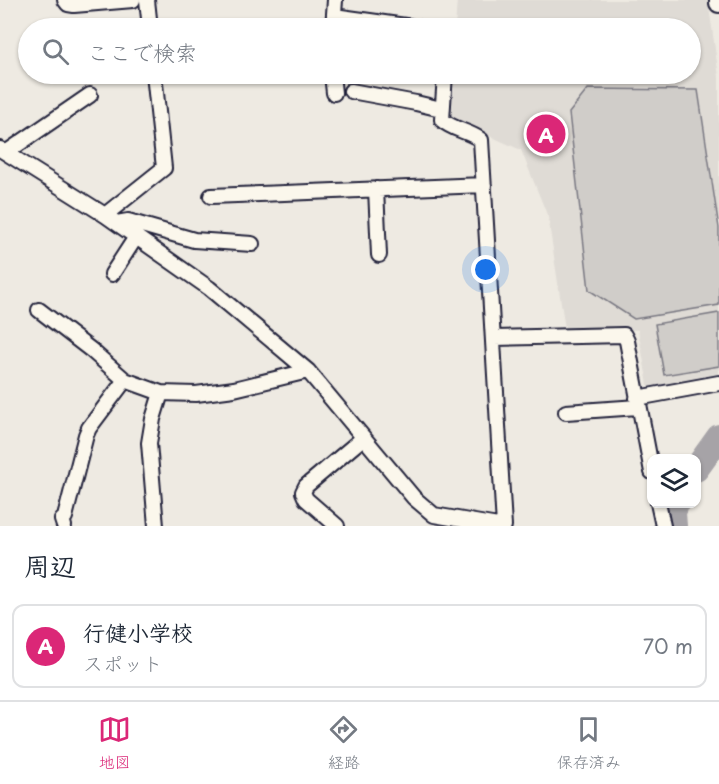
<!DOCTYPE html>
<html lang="ja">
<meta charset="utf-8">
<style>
:root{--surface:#fff;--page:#f2f2f3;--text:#1f2937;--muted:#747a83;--line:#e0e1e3;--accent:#db2777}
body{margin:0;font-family:"Playpen Sans","Klee One",sans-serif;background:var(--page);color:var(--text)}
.controls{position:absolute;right:18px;bottom:18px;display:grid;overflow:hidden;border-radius:12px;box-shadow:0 2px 4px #0004}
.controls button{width:54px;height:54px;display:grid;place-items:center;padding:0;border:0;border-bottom:2px solid var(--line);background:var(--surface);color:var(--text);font:30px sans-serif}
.you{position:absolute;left:486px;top:270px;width:21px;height:21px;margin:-15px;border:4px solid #fff;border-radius:50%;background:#1a73e8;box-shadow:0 0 0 9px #1a73e833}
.badge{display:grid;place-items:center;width:39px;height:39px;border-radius:50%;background:var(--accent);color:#fff;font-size:20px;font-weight:700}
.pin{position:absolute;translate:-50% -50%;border:3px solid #fff;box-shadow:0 2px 6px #0006}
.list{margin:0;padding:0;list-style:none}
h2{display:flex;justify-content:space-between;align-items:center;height:78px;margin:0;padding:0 24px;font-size:26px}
h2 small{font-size:20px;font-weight:400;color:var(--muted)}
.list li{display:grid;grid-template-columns:39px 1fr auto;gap:18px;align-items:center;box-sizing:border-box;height:84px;margin:0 12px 12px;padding:0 12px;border:2px solid var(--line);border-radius:12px}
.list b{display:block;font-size:22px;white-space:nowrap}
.list p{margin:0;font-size:20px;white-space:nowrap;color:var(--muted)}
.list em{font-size:20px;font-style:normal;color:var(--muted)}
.icon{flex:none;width:33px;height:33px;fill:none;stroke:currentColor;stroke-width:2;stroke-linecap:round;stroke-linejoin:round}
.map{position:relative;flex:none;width:719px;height:526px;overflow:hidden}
.search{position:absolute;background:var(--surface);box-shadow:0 2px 4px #0004;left:18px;right:18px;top:18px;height:66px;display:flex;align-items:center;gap:15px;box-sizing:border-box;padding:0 21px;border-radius:33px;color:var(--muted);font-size:22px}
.sheet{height:174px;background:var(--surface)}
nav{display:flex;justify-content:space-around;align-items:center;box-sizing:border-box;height:84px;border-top:2px solid var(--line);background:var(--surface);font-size:16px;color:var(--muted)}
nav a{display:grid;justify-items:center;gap:3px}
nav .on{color:var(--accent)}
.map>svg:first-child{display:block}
</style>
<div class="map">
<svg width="719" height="526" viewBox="0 0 719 526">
<rect width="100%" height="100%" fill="#eeeae2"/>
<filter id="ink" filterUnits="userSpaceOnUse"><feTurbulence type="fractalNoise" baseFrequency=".0167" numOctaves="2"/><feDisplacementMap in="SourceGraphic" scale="12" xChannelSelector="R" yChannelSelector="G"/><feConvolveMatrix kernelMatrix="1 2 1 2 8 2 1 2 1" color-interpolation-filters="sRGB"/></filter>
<g filter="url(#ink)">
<path fill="#dfdbd5" d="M457 0H708L719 77V377L649 390 638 330 565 329 548 217 521 150 450 118 455 74H690V28H455Z"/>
<path fill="#d0cdc9" stroke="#797882" stroke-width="1.5" d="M588 89 698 90 719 228V305L634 319 589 290 569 113Z
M719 313V366L664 375 655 324Z"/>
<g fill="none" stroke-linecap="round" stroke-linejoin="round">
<path stroke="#a6a3a7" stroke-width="26" d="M696 469 719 437
M674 526 673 513 676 503"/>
<defs>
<path id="minor" d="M65 0 68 4 74 5 133 0
M147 0 150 28
M334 16 420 28
M333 28 335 0
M332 74 334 93
M445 74 442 120C453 130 469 131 481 140L504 526
M351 91 416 103 441 109
M0 149 105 215 209 288 308 371 414 498 434 515 498 526
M7 152 90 95
M376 189 379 255
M211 196 484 185
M105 215 164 168 154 74
M117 223 128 221 194 240 252 244
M112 274 136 237
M39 310 91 350 125 380 161 393 196 394 234 389 308 371
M494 338 624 335 627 341 652 472
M637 398 719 383
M566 412 638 407
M658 503 663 526
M64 526 62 520 65 517 86 435 89 428 125 380
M156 526 149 443 153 419 161 393
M337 526 306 499 303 492 306 486 363 438"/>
<path id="major" d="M719 0V3"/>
</defs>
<use href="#minor" stroke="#22223b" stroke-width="18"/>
<use href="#major" stroke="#22223b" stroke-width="22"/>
<use href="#minor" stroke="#fbf7ec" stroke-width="14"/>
<use href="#major" stroke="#fbf7ec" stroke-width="18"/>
</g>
</g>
</svg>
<div class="controls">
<button><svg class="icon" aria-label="layers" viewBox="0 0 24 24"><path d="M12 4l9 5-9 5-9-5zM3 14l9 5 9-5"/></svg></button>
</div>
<div class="you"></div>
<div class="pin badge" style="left:546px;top:134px">A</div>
<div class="search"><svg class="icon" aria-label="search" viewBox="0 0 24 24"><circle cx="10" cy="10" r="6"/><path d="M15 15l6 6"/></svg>ここで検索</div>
</div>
<section class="sheet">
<h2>周辺<small></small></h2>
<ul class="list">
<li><span class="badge">A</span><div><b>行健小学校</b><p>スポット</p></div><em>70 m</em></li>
</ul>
</section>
<nav>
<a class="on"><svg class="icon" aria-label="map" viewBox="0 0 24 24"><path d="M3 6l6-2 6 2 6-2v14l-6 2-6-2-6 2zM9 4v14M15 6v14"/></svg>地図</a>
<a><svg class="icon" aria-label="directions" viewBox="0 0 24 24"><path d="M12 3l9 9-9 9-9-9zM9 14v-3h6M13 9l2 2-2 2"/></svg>経路</a>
<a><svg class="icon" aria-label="saved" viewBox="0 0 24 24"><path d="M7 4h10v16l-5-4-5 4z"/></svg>保存済み</a>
</nav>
